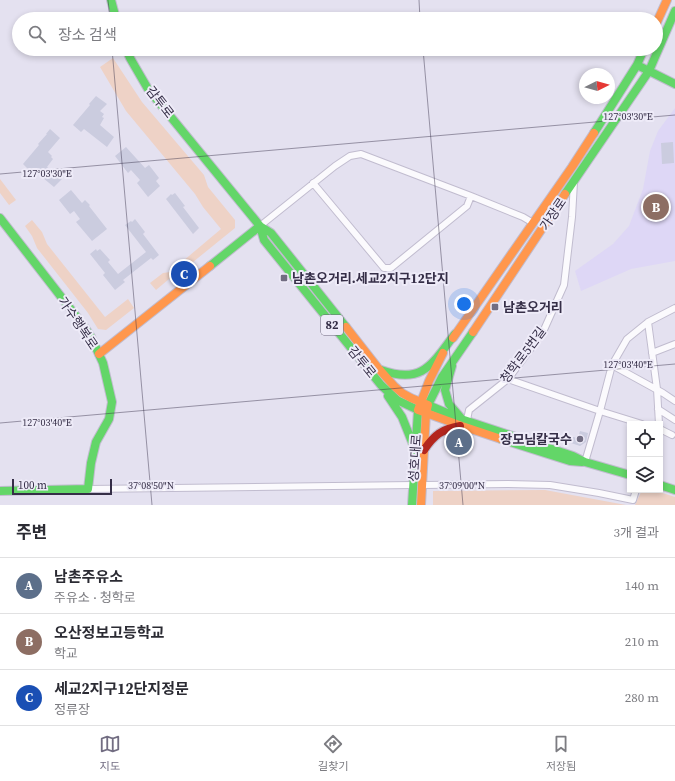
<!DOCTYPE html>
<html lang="ko">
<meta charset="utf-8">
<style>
:root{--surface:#fff;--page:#f7f7f7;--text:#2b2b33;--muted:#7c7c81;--line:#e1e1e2;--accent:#726d82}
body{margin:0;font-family:"Source Serif 4","Noto Sans KR",serif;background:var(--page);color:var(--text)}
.controls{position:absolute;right:12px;bottom:12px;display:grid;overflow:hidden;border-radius:0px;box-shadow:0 2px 6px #0003}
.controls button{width:36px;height:36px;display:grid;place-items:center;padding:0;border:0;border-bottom:1px solid var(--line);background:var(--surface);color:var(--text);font:20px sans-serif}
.compass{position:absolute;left:579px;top:68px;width:36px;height:36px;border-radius:50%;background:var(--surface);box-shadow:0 2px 6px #0003;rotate:85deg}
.scale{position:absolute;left:12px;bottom:10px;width:100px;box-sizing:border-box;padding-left:4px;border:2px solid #352e47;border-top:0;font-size:11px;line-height:14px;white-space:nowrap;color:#352e47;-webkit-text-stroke:3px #eeebf8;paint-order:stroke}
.you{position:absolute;left:464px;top:304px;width:14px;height:14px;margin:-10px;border:3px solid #fff;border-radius:50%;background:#1a73e8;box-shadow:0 0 0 6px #1a73e833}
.badge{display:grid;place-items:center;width:26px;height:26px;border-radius:50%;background:var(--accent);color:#fff;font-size:13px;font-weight:700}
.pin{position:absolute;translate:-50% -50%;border:2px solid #fff;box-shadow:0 1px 4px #0006}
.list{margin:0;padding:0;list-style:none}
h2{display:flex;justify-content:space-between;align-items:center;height:52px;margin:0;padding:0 16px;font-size:17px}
h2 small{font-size:13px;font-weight:400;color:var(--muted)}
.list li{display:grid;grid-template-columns:26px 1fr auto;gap:12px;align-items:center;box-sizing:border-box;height:56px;padding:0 16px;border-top:1px solid var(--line)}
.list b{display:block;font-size:15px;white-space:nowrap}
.list p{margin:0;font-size:13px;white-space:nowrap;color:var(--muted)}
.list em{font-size:13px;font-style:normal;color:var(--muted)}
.icon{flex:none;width:22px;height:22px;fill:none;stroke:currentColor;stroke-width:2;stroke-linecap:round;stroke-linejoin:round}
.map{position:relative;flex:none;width:675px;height:505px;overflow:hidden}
.search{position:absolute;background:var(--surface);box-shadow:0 2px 6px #0003;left:12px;right:12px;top:12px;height:44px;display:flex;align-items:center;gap:10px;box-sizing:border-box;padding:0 14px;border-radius:22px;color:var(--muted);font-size:15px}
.sheet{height:220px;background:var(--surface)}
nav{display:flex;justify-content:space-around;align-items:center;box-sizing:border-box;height:56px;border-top:1px solid var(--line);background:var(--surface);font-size:11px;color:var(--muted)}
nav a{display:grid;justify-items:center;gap:2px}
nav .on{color:var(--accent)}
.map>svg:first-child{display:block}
</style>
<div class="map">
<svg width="675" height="505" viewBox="0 0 675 505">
<rect width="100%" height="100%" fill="#e4e1f0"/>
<path fill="#ded7f6" d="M675 108V261L631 269 581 291 575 271 613 244 629 226 643 189 650 151 658 131Z"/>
<path fill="#eed2c6" d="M113 58 142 102 204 175 208 187 235 220V228L177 275 169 279 156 290 150 283 163 273 170 272 221 229 203 207 195 194 126 111 100 67Z
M0 179 16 200 9 205 0 193Z
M32 220 42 232 47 244 105 317 128 299 134 308 106 330 98 329 88 313 37 248 32 236 25 226Z
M545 490 626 505H433V491Z
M642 490H653L675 497V505H635Z"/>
<path fill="#cbccdf" d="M96 96 107 104 100 111 104 114 102 117 104 118 100 125 114 137 107 147 84 129 81 132 73 125 90 105 89 104Z
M50 129 60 138 48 152 52 156 51 157 53 159 47 167 62 179 54 187 32 169 30 168 29 170 23 164 39 145 38 144 47 134H46Z
M673 142 674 163 662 164 661 143Z
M126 147 145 168 149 165 159 178 156 181 160 186 148 197 137 183 140 180 131 170 128 173 115 156Z
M71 190 82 203 85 200 90 205 89 206 107 229 92 241 76 222 80 219 74 211 70 214 59 200Z
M175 193 185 206 183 207 199 228 193 234 166 199 171 194 172 195Z
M135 219 145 232 143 234 159 255 153 260 151 258 123 280 125 282 115 290 103 275 105 273 90 254 96 249 97 251 100 249 110 260 108 262 118 274 146 252 125 225 131 221 132 222Z
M580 431 588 433 586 442 580 446 571 443 573 437 578 438Z"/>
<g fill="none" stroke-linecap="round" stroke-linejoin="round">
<defs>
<path id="street" d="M313 183 384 268H391L467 206 471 196
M260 226 335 166 350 156 361 154 471 196 523 217 533 223
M648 322 657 389 659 424
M652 353 675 344
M612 365 663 393 675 401
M508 379 600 411 585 462
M658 409 675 420
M467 420 469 410 508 379 543 332 564 285 572 217 574 182
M642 424 600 411 612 365 627 339 648 322 675 308
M660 429 672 435
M423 485 508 484 550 485 599 493 633 500 636 490
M88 489 413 485"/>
<path id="fast" d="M111 0 116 19
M126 49 130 58 148 89 260 226 271 233 346 327
M637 65 675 84
M594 133 637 65 644 49
M565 194 649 71 675 11
M0 218 83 325 91 337 103 363 112 402 109 419 96 442 91 463 88 489 0 491
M260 226 264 240 381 385 397 400 418 410 412 505
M210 266 260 226
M473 332 442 377 428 405 461 419 573 456 585 462 630 475
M452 366 445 390 449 404 461 418
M381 370C423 385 432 364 455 334
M388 396 402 417 414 447
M501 439 570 461 582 462
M660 485 675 490"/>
<path id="slow" d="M656 24 667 0
M346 327 378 368 394 386 402 393 411 398 428 405 426 413 421 505
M473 332 565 194
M453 338 572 167 594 133
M443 353 429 381 418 410 462 426 501 439
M99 354 210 266"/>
<path id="jam" d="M424 450C434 435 442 429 460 426"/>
</defs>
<use href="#street" stroke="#c1bccf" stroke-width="8"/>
<use href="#fast" stroke="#c1bccf" stroke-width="10"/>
<use href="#slow" stroke="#c1bccf" stroke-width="10"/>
<use href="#jam" stroke="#c1bccf" stroke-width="10"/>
<use href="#street" stroke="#fbfafd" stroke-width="6"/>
<use href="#fast" stroke="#63d668" stroke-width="8"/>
<use href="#slow" stroke="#ff974d" stroke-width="8"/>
<use href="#jam" stroke="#b3261e" stroke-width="8"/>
</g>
<path fill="none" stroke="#352e47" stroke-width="1" stroke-opacity="0.45" d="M108 0 110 19M419 0 420 19M112 49 152 505M423 49 463 505M0 174 675 115M0 423 675 364"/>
<g fill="#726d82" stroke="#eeebf8" stroke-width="1.5">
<rect x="280" y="274" width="8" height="8" rx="2"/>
<rect x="491" y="303" width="8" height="8" rx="2"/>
<circle cx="580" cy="439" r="4"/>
</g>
<g text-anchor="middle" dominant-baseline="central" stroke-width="4" stroke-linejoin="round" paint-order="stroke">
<rect fill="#eeebf8" stroke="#6c677c" stroke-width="1" x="321" y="315" width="22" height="20" rx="3"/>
<g font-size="12" font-weight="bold" fill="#352e47">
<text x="332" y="325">82</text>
</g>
<g font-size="13" fill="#352e47" stroke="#eeebf8">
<text transform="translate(160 102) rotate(52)">감투로</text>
<text transform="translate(553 214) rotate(-56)">가장로</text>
<text transform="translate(78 323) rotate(56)">가수행복로</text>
<text transform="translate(523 355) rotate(-53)">청학로5번길</text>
<text transform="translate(362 362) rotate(51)">감투로</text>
<text transform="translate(415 458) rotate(-86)">성호대로</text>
</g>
<g font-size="13" font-weight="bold" fill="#352e47" stroke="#eeebf8" text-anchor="start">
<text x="292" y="278">남촌오거리.세교2지구12단지</text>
<text x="503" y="307">남촌오거리</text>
<text x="572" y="439" text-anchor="end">장모님칼국수</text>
</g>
</g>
<g font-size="10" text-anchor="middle" fill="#352e47" stroke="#eeebf8" stroke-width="4" stroke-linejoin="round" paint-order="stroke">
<text x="628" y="120">127°03'30"E</text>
<text x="47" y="177">127°03'30"E</text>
<text x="628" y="368">127°03'40"E</text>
<text x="47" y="426">127°03'40"E</text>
<text x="151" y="489">37°08'50"N</text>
<text x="462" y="489">37°09'00"N</text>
</g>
</svg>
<div class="controls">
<button><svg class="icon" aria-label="locate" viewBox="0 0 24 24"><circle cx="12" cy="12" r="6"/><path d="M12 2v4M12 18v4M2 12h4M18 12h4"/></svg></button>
<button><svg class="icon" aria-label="layers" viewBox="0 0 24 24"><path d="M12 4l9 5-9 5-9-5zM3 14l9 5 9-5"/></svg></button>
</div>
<svg class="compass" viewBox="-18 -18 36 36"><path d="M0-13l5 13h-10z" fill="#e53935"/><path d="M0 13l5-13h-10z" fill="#7c7c81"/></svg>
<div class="scale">100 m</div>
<div class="you"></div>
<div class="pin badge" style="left:459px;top:442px;background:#5c6f8a">A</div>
<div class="pin badge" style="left:656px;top:207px;background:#8d6e63">B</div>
<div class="pin badge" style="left:184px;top:274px;background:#1a4fb4">C</div>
<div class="search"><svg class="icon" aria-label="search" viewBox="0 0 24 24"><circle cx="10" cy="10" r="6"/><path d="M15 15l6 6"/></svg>장소 검색</div>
</div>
<section class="sheet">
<h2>주변<small>3개 결과</small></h2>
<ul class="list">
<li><span class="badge" style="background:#5c6f8a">A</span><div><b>남촌주유소</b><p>주유소 · 청학로</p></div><em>140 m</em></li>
<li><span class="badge" style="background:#8d6e63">B</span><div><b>오산정보고등학교</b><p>학교</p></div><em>210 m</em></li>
<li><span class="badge" style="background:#1a4fb4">C</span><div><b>세교2지구12단지정문</b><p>정류장</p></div><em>280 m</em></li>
</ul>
</section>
<nav>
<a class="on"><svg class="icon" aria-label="map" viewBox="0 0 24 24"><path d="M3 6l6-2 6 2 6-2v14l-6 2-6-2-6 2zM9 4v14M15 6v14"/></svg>지도</a>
<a><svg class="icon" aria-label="directions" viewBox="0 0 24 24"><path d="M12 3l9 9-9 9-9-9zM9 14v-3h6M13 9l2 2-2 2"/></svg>길찾기</a>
<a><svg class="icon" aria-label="saved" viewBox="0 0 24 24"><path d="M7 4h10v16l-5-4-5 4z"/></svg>저장됨</a>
</nav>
